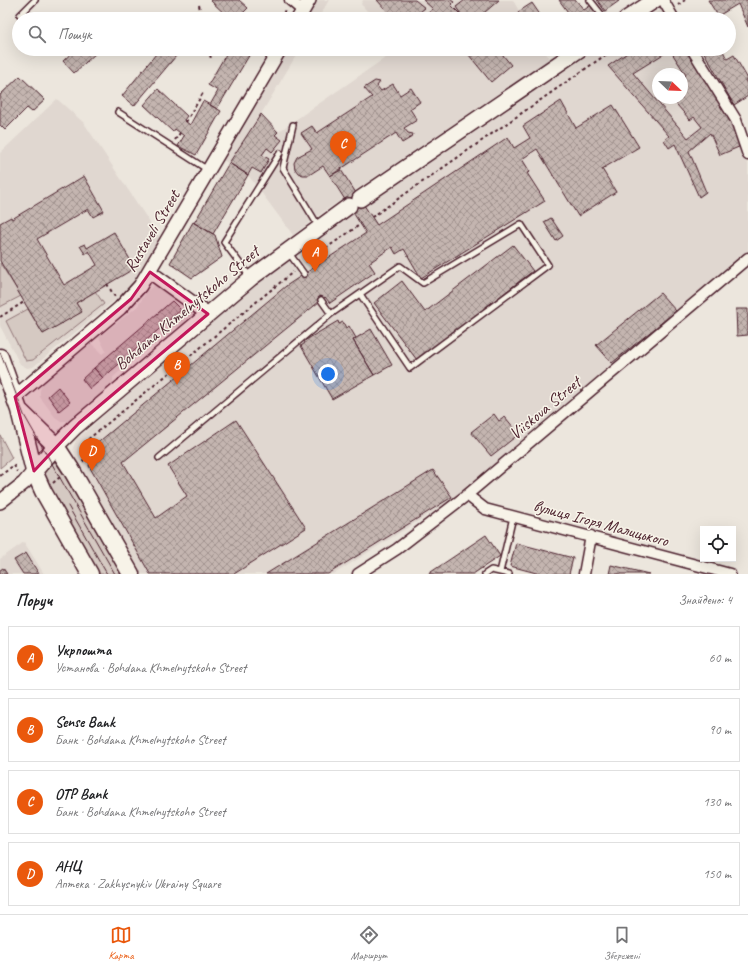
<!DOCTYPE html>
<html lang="uk">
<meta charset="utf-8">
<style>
:root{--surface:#fff;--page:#f2f2f2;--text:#202124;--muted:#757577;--line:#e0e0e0;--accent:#ea580c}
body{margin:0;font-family:Caveat,sans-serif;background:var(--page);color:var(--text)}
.controls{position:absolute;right:12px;bottom:12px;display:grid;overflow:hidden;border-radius:0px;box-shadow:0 4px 16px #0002}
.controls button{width:36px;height:36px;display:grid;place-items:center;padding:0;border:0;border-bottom:1px solid var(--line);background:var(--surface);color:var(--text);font:20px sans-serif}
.compass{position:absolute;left:652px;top:68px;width:36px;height:36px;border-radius:50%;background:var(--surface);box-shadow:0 4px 16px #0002;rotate:113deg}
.you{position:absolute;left:328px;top:374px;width:14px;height:14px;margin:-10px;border:3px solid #fff;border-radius:50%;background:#1a73e8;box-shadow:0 0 0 6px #1a73e833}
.badge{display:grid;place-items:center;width:26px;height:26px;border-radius:50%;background:var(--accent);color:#fff;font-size:13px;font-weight:700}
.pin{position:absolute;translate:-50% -33px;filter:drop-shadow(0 1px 2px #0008)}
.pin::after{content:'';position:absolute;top:21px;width:14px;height:12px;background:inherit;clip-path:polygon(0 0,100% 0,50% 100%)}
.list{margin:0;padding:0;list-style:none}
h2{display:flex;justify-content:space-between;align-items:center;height:52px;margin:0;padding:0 16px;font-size:17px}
h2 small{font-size:13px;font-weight:400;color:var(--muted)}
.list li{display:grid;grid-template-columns:26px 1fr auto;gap:12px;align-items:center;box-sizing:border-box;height:64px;margin:0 8px 8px;padding:0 8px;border:1px solid var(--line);border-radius:0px}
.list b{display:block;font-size:15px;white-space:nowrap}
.list p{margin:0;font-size:13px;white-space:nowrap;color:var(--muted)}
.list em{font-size:13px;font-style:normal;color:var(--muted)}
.icon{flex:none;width:22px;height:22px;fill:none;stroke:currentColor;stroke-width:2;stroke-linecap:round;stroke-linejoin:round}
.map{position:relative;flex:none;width:748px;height:574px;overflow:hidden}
.search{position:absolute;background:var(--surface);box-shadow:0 4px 16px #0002;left:12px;right:12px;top:12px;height:44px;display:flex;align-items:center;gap:10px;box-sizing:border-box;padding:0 14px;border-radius:22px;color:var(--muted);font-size:15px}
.sheet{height:340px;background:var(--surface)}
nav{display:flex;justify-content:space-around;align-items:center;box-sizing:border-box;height:56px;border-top:1px solid var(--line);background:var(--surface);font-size:11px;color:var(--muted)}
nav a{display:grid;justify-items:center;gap:2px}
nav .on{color:var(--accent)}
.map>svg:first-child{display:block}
</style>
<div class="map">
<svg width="748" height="574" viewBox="0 0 748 574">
<defs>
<pattern id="building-cross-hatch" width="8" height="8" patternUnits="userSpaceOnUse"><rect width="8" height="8" fill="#c4b5b0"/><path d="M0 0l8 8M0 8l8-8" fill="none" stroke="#a1938f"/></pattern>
</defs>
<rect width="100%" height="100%" fill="#ece6dd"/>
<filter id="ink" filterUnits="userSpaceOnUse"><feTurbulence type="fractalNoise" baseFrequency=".025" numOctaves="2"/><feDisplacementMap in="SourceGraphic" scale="8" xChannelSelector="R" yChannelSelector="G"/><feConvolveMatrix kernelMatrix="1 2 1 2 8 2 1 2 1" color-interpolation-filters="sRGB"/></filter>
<g filter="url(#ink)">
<path fill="#e0d7d0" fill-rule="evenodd" d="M315 0H329L318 19H304Z
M363 0H513L523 19H374L361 4Z
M663 8 670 19H645Z
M286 49H300L261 114 278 132 398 49H543L550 59 326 210 293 235 248 175 221 159Z
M598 49H689L735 123 748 164V253L455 498 334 574H141L76 460 73 448 76 440 252 285 316 235ZM658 74H682V98H658Z
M57 99 84 123 160 238 143 269 126 291 33 367 27 368 20 364 0 326V153Z
M155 285H159L196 313 195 315 180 328 174 327 113 377V383L68 421H61L55 417 40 397V391L42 383 91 343 102 354 106 351 99 337 138 306 147 291Z
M24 542 44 574H0V559Z"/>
<path fill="#d5c9c2" stroke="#907476" d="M0 263 21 296 0 307Z
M95 291 104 304 33 360 26 361 6 321 28 309 43 334 81 312 76 303Z
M0 435 12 458 0 468Z
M54 462 56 463 65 477 121 574H99L50 490 42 472 43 469Z"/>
<path fill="url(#building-cross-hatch)" stroke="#4a1f2b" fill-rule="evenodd" d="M210 0H239L248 8 243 13 249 19H230Z
M377 0H415L425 8 411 19H394Z
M423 0H451L454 2 451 5 460 14 453 19H421L433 9Z
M465 0H499L477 19H473L470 16 464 19 456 7Z
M559 0H576L584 10 591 5 599 17 597 19H573Z
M597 0H618L619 1 605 11Z
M708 0H748V27L738 4 718 16Z
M532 3 543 19H523L518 12Z
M52 13 58 19H46Z
M76 49H93L96 53 74 73 63 61Z
M160 49H168L176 56 134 106 122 96Z
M229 49H253L217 109 210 105 218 91 208 85Z
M464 49H498L511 65 491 82Z
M633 49H686L733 124 741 146 720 155 710 133 689 151 706 192 699 197 675 144 669 148 664 140 669 136 608 66ZM670 50 686 75 682 78V98H671L690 120 694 117 702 127 688 138 633 73Z
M702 49H722L727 59 734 55 748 79 745 80 748 86V96L734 105Z
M20 76 45 100 32 112 27 108 5 130 0 125V95Z
M375 81 380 82 377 86 381 91 393 84 400 95 411 88 420 102 410 109 417 120 404 128 408 133 413 134 412 137 402 143 396 133 330 176 323 166 309 175H303L298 173 295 169 294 163 297 157 312 149 301 133 312 126 317 133 372 97 364 88Z
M158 89 187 116 184 120 190 125 203 101 221 111 196 155 178 146 184 136 175 129 173 132 144 105Z
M561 101 576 128 613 105 639 147 602 169 616 192 578 216 537 149 522 159 530 172 527 173 545 201 421 278 404 249 396 254 392 247 369 263 375 272 330 303 325 297 123 462 156 518 187 496 168 466 236 420 306 528 234 574H150L89 466 95 445 286 286 366 233 330 176 341 170 377 225 508 137 514 148 530 138 523 126Z
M261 114 278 132 275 135 282 140 272 152 267 148 262 155 269 159 261 173 252 168 248 175 229 163Z
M229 163 248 175 213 234 194 223Z
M84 176 104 211 93 217 88 209 37 239 64 285 97 265 89 251 85 254 80 246 85 244 87 248 114 232 135 268 76 303 82 312 43 334 0 261V223L11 217 12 219Z
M551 218 563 236 556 241 544 222Z
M193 222 215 235 222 257 192 278 170 263Z
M513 245 533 271 417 360 374 303 402 281 425 312Z
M660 293 676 311 612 363 596 345Z
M172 301 181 310 103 378 94 368Z
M736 309H748V335L737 336Z
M338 321 339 324 343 322 346 328 349 326 356 338 353 340 374 375 332 399 301 346 305 343 304 341Z
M371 329 392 365 374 375 353 340Z
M94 368 103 378 90 389 82 379Z
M58 387 70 402 59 411 48 396Z
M494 414 499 421 505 417 519 434 491 456 471 432Z
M433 470 452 497 328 574H266Z
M486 535 500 556 473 574H428Z
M516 543 573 558 569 574H540L510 566Z
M26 553 39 574H23L14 560Z
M611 565 649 574H609Z
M3 568 7 574H0V570Z"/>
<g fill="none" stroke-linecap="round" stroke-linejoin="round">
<defs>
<path id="service" d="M590 0 605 19
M20 15 35 0
M118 112 208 170
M293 125 283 168 319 227
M289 253 304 274
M250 277 224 242 280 153
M331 314 400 266 423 283 521 224 548 265 410 368 360 294
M159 458 331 314 321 300
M500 572 513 517
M485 574 491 570 509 574"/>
<path id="minor" d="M290 0 303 11
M663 0 674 19
M692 49 736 120 748 155
M467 495 485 509 730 574
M358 574 397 549 467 495 748 258
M584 574 591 536"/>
<path id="tertiary" d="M298 19 309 0
M150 272 208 314
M15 397 120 308 140 286 280 49
M0 502 24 483 34 471"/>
<path id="secondary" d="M626 19 655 0
M360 199 580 49
M56 446 75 427 251 278 349 206"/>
<path id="primary" d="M0 357 19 410 34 471 43 491 90 574
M19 410 56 446 71 469 131 574
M34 471 56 446"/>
</defs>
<use href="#service" stroke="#4a1f2b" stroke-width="8"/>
<use href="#minor" stroke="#4a1f2b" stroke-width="13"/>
<use href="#tertiary" stroke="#4a1f2b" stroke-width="16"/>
<use href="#secondary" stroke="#4a1f2b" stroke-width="18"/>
<use href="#primary" stroke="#4a1f2b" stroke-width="19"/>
<path stroke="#4a1f2b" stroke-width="2" stroke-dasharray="3 3" stroke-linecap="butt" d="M199 5 202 19
M678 5 685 0
M282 19 285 9
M209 49 211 59
M186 122 203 93
M175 140 180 133
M372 217 614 49
M306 262 361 224
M107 284 115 297
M0 317 24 302
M83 462 86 441 293 272
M0 476 14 465 17 472
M53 483 60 477"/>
<use href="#service" stroke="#f7f3e8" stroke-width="5"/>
<use href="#minor" stroke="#f7f3e8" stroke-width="10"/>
<use href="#tertiary" stroke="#f7f3e8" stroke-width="13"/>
<use href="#secondary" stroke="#f7f3e8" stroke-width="15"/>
<use href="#primary" stroke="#f7f3e8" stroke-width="16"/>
<path stroke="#4a1f2b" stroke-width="1" d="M0 352 24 415 115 574
M68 506 107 574"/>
</g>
</g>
<path fill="#c2185b" fill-opacity="0.2" stroke="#c2185b" stroke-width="3" stroke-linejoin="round" d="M150 272 208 314 79 423 34 471 15 397 131 299Z"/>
<g text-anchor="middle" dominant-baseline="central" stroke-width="3" stroke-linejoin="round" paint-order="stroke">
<g font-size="17" fill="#4a1f2b" stroke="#f7f3e8">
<text transform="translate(152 231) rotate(-59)">Rustaveli Street</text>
<text transform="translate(187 308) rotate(-40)">Bohdana Khmelnytskoho Street</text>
<text transform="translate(545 408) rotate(-40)">Viiskova Street</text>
<text transform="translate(601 523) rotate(15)">вулиця Ігоря Малицького</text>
</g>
</g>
</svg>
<div class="controls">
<button><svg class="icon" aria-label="locate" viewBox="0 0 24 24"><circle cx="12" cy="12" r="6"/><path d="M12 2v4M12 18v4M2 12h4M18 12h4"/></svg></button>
</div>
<svg class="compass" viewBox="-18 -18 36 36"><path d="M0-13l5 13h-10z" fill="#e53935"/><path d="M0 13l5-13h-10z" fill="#757577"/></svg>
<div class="you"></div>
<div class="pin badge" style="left:315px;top:272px">A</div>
<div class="pin badge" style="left:177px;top:385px">B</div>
<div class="pin badge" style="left:343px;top:164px">C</div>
<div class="pin badge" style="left:92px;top:471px">D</div>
<div class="search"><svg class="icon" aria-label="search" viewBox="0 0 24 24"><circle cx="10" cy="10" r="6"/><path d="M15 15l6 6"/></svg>Пошук</div>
</div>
<section class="sheet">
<h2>Поруч<small>Знайдено: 4</small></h2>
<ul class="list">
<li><span class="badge">A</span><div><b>Укрпошта</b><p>Установа · Bohdana Khmelnytskoho Street</p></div><em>60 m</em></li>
<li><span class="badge">B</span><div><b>Sense Bank</b><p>Банк · Bohdana Khmelnytskoho Street</p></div><em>90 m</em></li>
<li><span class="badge">C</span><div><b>OTP Bank</b><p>Банк · Bohdana Khmelnytskoho Street</p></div><em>130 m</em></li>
<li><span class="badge">D</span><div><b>АНЦ</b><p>Аптека · Zakhysnykiv Ukrainy Square</p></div><em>150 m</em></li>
</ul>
</section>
<nav>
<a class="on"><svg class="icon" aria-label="map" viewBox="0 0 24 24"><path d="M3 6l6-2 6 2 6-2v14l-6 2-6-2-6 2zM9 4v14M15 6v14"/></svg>Карта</a>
<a><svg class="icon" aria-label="directions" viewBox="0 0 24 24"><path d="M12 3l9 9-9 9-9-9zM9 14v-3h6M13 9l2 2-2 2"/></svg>Маршрут</a>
<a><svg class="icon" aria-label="saved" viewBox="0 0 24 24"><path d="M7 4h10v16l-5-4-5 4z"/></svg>Збережені</a>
</nav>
